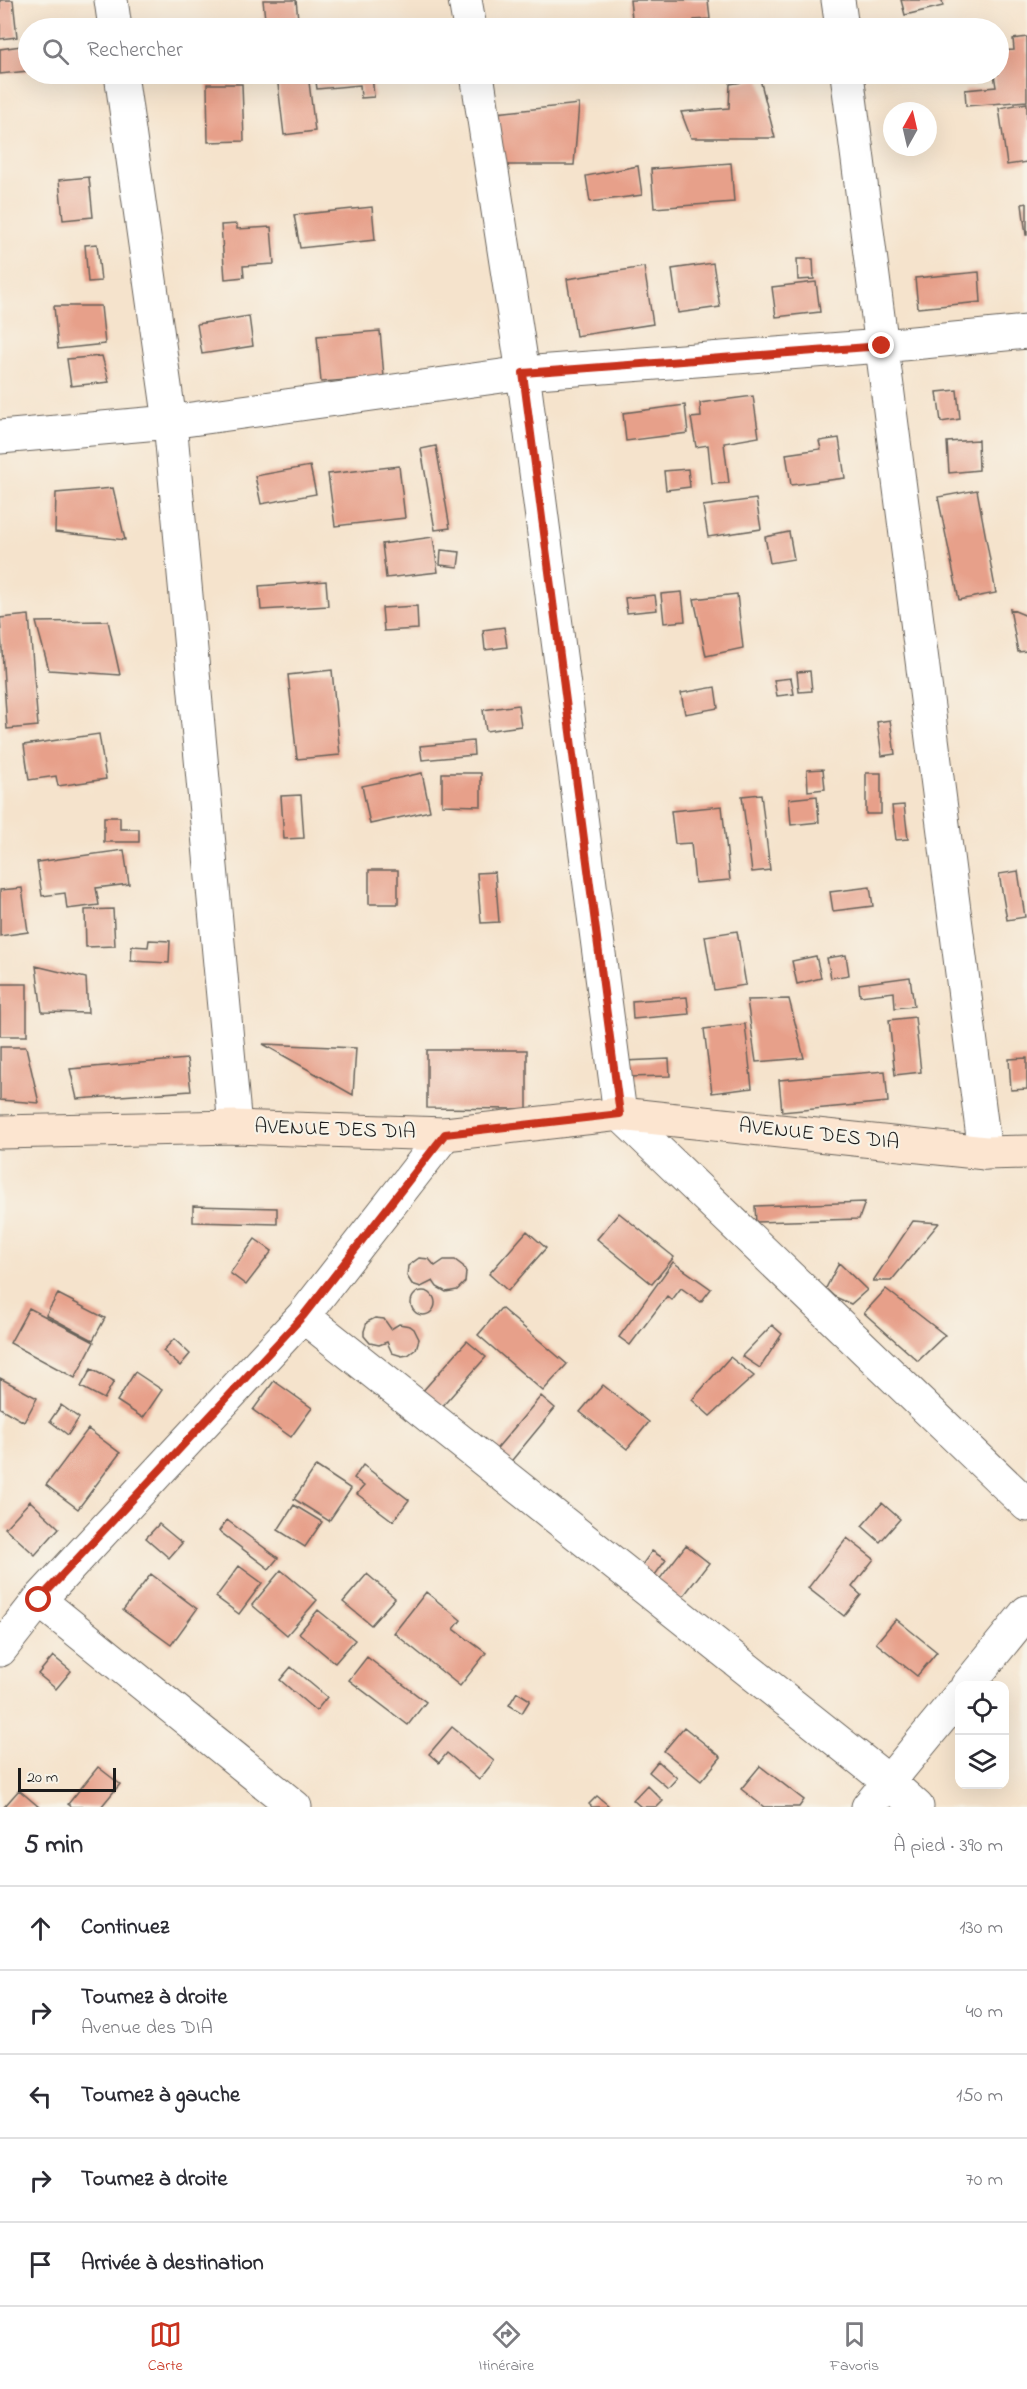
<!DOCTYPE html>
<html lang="fr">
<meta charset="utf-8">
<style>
:root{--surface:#fff;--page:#f2f2f3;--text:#2b2b33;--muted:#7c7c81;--line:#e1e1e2;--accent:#c8321e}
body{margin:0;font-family:"Indie Flower",sans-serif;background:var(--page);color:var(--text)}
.controls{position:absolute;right:18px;bottom:18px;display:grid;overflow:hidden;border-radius:12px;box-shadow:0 6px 24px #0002}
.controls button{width:54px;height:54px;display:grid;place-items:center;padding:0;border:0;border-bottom:2px solid var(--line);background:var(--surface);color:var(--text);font:30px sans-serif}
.compass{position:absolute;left:883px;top:102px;width:54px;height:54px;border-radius:50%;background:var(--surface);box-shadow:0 6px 24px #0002;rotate:8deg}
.scale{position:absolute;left:18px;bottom:15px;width:98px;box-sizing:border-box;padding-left:6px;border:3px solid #1c1c1c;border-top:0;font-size:16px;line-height:21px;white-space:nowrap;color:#1c1c1c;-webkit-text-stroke:4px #f7f3e8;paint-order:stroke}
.stop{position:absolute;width:18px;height:18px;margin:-14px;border:4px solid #c8321e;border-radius:50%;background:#fff}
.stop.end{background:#c8321e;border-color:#fff;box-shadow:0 2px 6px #0008}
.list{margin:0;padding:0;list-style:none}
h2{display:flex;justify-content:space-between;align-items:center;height:78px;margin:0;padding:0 24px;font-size:26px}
h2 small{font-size:20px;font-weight:400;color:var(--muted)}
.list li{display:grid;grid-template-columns:39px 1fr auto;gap:18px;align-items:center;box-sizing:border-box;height:84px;padding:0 24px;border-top:2px solid var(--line)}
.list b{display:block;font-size:22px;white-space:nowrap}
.list p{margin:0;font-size:20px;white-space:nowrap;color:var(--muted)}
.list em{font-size:20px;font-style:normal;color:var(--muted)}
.icon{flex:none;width:33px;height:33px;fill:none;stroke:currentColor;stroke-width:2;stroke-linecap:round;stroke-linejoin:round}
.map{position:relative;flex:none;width:1027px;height:1807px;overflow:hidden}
.search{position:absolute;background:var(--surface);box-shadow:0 6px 24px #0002;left:18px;right:18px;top:18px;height:66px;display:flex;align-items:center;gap:15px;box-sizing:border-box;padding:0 21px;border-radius:33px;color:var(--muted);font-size:22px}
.sheet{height:498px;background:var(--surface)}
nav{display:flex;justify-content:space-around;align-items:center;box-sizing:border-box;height:84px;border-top:2px solid var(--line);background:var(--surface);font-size:16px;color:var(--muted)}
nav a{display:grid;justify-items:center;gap:3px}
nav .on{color:var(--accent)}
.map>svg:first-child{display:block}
</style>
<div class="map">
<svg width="1027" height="1807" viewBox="0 0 1027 1807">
<rect width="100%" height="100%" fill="#f7f3e8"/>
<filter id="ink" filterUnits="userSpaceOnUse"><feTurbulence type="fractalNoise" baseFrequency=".0167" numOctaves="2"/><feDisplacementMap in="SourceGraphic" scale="12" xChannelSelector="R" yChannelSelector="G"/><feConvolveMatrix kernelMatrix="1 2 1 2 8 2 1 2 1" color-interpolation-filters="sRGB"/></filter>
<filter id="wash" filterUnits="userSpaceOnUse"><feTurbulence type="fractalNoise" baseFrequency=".008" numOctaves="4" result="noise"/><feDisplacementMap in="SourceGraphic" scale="24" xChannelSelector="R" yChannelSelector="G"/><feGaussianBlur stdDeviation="1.35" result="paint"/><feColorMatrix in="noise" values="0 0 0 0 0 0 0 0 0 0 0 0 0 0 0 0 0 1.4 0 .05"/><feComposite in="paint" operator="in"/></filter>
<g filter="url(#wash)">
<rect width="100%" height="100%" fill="#f5e3cc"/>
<g id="blocks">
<path fill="#e7a08a" d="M0 0H13L17 37 0 39Z
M263 0H296L299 28H259L258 20 265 19Z
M630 0H708L710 19 694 20 695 28H633Z
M901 0H942L943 6 905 15Z
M1027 37V101L966 106 965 90 996 87 994 74H998V51L1014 50 1013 39Z
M28 45V71L0 74V49Z
M308 74 315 131 284 135 277 76Z
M315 74H372L374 97 361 98 360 85 317 89Z
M760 79 775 138H691L681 112 729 108 730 84Z
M207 84H242L244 141 208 142Z
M1027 103V162L1007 165 999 108Z
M579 104 574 165H492L487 114Z
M731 163 734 202 654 208 651 169Z
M638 166 642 195 590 202 586 176Z
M89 177 93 217 63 220 59 180Z
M1027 203V235H1026L1022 204Z
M372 207 375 240 300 248 294 215Z
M237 224V229L271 227 274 264 243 266 244 277 225 279 221 225Z
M97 244 101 281 88 282 85 245Z
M797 259H813L814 279 798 280Z
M713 263 720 307 678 313 672 269Z
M644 267 653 324 576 336 567 279Z
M979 272 981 302 918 308 915 278Z
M816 282 820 312 776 317 772 287Z
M54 306H101L105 344 58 349Z
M249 316 253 346 202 354 197 324Z
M380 331 384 377 321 382 317 336Z
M102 356 109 382 71 386 67 359Z
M957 390 960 419 941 422 937 392Z
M753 396 759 437 724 443 729 483 712 484 708 445 696 447 691 418 701 417 700 403Z
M685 405 688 433 626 441 623 413Z
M839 438 845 478 791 485 786 454 821 449 819 441Z
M978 440 979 470 949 473 947 442Z
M436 446 450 528 435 530 421 449Z
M310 466 316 494 261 504 255 476Z
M399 466 405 518 335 526 328 474Z
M688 469 690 487 666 490 664 471Z
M113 488 125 540 55 532 56 493Z
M977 490 996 593 959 600 938 497Z
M756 499 761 529 708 537 703 506Z
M789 532 794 559 770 563 765 537Z
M433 537 438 572 386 578 382 544Z
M441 550 460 552 458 567 440 565Z
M326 581 328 606 261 610 259 586Z
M682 592 685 621 664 623 661 594Z
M737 594 743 648 706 656 694 599Z
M655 595 657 610 627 613 625 598Z
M417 606 418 629 384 631 382 608Z
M1010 609 1027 616V651L1018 652Z
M29 615 38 726 7 729 0 618Z
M108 621 120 675 49 670 36 622Z
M504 627 507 647 485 650 483 630Z
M332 670 340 755 297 759 288 675Z
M810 671 812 691 799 692 797 672Z
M791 678 794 694 777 696 774 680Z
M715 687 718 708 685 714 681 693Z
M518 705 521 726 486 731 483 710Z
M890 720 895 754 882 756 877 722Z
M99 734 106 779 58 786 56 776 29 780 24 745Z
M473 741 474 755 422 760 420 746Z
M823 769 825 789 808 791 807 770Z
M422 773 430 811 370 824 362 786Z
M442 773H481V806L442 805Z
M866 773H881V814H866Z
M761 794 770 870 752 872 742 796Z
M301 795 304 838 284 839 281 796Z
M817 796 819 822 791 825 789 799Z
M904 805 908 839 896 840 892 806Z
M722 806 730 880 695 883 691 843 675 844 671 811Z
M104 817H120V829H139V842H104Z
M124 850 129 884 96 888 99 905 67 909 65 893 42 896 37 862Z
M369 870H398V904H369Z
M1018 871 1025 917 1007 920 999 874Z
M495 872 499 922 481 923 477 873Z
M870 887 873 906 833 911 830 892Z
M22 888 28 932 0 936V890Z
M113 909 115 946 86 947 85 910Z
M737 931 746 985 714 990 705 936Z
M149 940 170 941 169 963 131 961 132 946 148 947Z
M846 955 849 975 831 978 827 958Z
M816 956 821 978 797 984 792 961Z
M36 966 86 978 88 1013 42 1012Z
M910 977 914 1006 895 1008 894 992 860 996 859 984Z
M0 984H27V1036H0Z
M687 997 689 1014 633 1019 632 1001Z
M789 999 804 1058 756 1062 747 1000Z
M915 1017 921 1072 895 1075 889 1020Z
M745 1024 752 1088 712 1093 704 1029Z
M263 1044 356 1048 353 1095Z
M0 1047H26L39 1103 0 1100Z
M427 1050H527V1109L427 1108Z
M1027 1058V1089L1011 1090 1009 1059Z
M187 1059 191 1091 77 1099 70 1069Z
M669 1059 670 1076 625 1077 624 1061Z
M885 1071 888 1102 782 1112 779 1080Z
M865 1202 859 1219 756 1222 755 1206Z
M193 1206 277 1208V1224L193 1222Z
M619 1213 674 1257 652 1284 597 1239Z
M913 1221 939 1223 891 1281H873Z
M527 1231 546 1248 508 1291 489 1274Z
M255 1239 272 1251 246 1285 230 1273Z
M419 1258 429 1259 435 1266 444 1260H455L463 1266 466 1272 465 1282 457 1290 446 1292 437 1287 433 1281 421 1287 412 1284 407 1276 408 1266Z
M673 1262 711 1289 701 1302 681 1288 672 1300 667 1296 630 1345 619 1337Z
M839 1263 867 1290 851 1304 824 1292Z
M886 1289 945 1335 918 1361 864 1313Z
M411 1303a12 12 0 1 1 24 0a12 12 0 1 1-24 0Z
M58 1294 105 1318 93 1340 46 1315Z
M29 1308 94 1342 75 1378 10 1343Z
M501 1308 567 1364 543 1391 478 1335Z
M375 1318 384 1319 391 1329 399 1324 410 1326 414 1329 419 1339 416 1349 408 1355 402 1356 392 1353 387 1342 379 1345 370 1343 364 1336V1331L367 1322Z
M772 1325 782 1334 760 1368 742 1356Z
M174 1339 190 1354 180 1366 163 1351Z
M467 1341 486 1357 440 1409 421 1393Z
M730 1357 754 1376 710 1416 692 1400Z
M91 1369 114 1381 104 1399 81 1387Z
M135 1372 162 1390 143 1418 117 1401Z
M0 1378 37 1398 24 1422 0 1408Z
M274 1381 312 1408 291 1437 253 1410Z
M603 1385 649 1422 627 1449 580 1412Z
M541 1396 555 1408 508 1465 493 1453Z
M61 1405 79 1418 68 1435 50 1421Z
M88 1429 120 1453 78 1509 46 1485Z
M363 1465 409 1500 393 1521 357 1494 364 1486 354 1478Z
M316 1466 351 1489 329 1521 294 1499Z
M30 1501 59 1528 35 1555 5 1528Z
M882 1503 900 1519 880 1542 862 1526Z
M294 1505 322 1522 305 1547 278 1530Z
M227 1520 278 1558 269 1569 219 1531Z
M159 1524 182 1543 169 1558 146 1538Z
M847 1538 874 1559 852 1587 861 1595 844 1616 808 1588Z
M686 1545 709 1563 678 1603 655 1585Z
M652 1551 666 1560 652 1579 639 1569Z
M239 1566 262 1583 239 1614 216 1597Z
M281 1570 317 1600 287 1635 252 1605Z
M151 1574 197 1609 171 1645 123 1610Z
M367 1574 395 1598 371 1625 343 1602Z
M426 1592 461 1620 454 1629 486 1653 460 1686 394 1633Z
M318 1610 355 1640 335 1663 299 1633Z
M896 1619 937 1652 917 1676 876 1643Z
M53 1656 71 1671 56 1689 38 1674Z
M367 1657 426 1702 408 1725 349 1680Z
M291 1667 327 1697 316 1711 280 1680Z
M517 1692 530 1700 522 1713 509 1705Z
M452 1727 494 1761 479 1780 447 1753 439 1763 429 1754Z
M684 1727 721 1757 701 1781 664 1751Z
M658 1761 677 1778 668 1788 649 1772Z
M760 1766 804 1800 799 1807H764L741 1789Z
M98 1767 120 1784 101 1807H72L68 1804Z
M647 1785 663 1801 657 1807H641L633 1800Z
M19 1790 39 1807H4Z
M597 1796 608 1805 606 1807H592L589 1804Z"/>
</g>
</g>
<g filter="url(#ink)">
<use href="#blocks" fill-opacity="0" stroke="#68625a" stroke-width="1.5"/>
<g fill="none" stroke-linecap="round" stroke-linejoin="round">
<defs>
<path id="street" d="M111 0 115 28
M465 0 470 28
M838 0 842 28
M121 74 170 422 235 1127
M477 74 523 373 620 1114 1027 1505
M847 74 985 1153
M0 437 170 422 523 373 882 346 1027 332
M303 1316 889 1782 917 1807
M39 1600 295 1807
M0 1650 39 1600 303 1316 445 1134
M967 1686 1027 1612
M868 1807 960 1695"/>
<path id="secondary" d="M0 1132 235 1127 445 1134 620 1114 985 1153 1027 1152"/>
</defs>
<use href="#street" stroke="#68625a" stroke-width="35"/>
<use href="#secondary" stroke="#68625a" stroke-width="35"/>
<use href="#street" stroke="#fff" stroke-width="33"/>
<use href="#secondary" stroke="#fce5d0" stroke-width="33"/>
</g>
</g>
<g fill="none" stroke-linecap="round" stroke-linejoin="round" filter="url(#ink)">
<path stroke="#c8321e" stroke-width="8" d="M39 1600 303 1316 445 1134 620 1114 523 373 882 346"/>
</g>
<g text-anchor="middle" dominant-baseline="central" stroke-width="4.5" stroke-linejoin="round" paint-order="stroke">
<g font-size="21" fill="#1c1c1c" stroke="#f7f3e8">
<text transform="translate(335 1130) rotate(2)">AVENUE DES DIA</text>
<text transform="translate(819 1135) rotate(6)">AVENUE DES DIA</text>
</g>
</g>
</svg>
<div class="controls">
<button><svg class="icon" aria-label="locate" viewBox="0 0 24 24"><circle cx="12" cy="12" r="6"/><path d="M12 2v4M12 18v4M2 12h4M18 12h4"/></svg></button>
<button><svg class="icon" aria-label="layers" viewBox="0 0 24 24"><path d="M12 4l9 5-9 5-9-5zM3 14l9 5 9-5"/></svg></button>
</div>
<svg class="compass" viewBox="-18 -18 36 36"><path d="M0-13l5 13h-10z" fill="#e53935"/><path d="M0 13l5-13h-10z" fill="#7c7c81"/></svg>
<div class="scale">20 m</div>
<div class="stop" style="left:39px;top:1600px"></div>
<div class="stop end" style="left:882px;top:346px"></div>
<div class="search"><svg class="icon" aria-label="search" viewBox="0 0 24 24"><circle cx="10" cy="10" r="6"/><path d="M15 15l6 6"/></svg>Rechercher</div>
</div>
<section class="sheet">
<h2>5 min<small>À pied · 390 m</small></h2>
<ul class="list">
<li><svg class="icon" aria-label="ahead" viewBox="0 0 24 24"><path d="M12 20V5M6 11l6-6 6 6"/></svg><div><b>Continuez</b></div><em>130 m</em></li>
<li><svg class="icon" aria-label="right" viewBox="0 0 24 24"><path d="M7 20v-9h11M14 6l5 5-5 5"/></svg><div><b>Tournez à droite</b><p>Avenue des DIA</p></div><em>40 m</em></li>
<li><svg class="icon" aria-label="left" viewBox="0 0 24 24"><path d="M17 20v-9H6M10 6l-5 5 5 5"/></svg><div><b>Tournez à gauche</b></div><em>150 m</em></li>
<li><svg class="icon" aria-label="right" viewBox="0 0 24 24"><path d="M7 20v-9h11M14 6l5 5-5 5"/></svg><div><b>Tournez à droite</b></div><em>70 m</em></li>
<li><svg class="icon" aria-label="arrive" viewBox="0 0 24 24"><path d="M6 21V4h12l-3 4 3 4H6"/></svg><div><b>Arrivée à destination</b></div></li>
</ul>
</section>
<nav>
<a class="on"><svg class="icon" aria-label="map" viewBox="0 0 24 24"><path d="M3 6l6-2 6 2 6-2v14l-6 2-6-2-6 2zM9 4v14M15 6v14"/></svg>Carte</a>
<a><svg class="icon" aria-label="directions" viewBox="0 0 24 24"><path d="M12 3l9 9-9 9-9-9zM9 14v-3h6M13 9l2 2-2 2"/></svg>Itinéraire</a>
<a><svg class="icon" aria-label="saved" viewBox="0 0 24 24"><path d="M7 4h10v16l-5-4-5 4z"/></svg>Favoris</a>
</nav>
